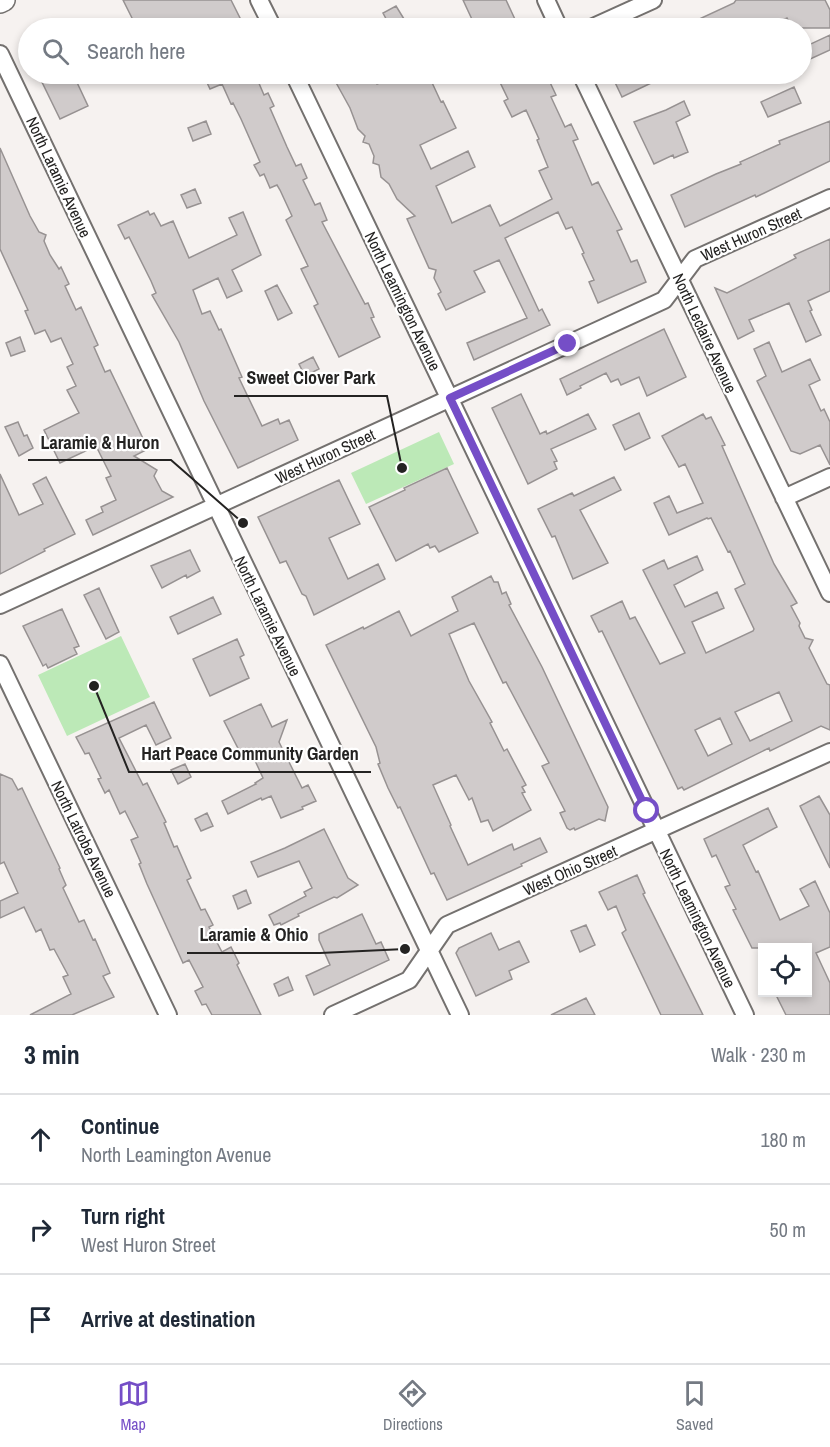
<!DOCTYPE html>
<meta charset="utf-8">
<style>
:root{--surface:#fff;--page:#f6f6f7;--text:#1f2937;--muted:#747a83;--line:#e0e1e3;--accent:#754ec7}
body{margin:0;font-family:"Archivo Narrow",sans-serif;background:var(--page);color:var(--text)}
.controls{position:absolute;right:18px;bottom:18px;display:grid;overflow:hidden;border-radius:0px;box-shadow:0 3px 9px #0003}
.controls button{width:54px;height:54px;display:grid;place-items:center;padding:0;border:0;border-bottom:2px solid var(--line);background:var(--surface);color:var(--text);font:30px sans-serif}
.stop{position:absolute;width:18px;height:18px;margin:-14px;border:4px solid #754ec7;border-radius:50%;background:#fff}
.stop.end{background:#754ec7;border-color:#fff;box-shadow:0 2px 6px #0008}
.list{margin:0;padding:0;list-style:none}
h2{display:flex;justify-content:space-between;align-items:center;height:78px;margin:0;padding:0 24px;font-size:26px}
h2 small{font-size:20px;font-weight:400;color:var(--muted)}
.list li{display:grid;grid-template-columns:39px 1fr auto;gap:18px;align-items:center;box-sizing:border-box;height:90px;padding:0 24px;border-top:2px solid var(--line)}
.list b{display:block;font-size:22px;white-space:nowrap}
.list p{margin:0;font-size:20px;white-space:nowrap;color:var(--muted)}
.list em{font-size:20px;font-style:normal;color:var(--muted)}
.icon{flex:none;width:33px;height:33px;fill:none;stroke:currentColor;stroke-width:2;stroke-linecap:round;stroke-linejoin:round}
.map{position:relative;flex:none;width:830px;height:1015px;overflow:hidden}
.search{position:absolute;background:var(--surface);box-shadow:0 3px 9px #0003;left:18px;right:18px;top:18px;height:66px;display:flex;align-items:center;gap:15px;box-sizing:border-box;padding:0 21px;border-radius:33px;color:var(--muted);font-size:22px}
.sheet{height:348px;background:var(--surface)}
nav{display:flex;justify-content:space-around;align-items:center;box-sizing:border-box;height:84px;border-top:2px solid var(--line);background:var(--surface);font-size:16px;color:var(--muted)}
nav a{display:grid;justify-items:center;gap:3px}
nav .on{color:var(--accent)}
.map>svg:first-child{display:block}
</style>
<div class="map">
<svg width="830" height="1015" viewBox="0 0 830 1015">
<rect width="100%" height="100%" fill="#f6f2f0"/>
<path fill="#bce9b7" d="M439 432 454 464 366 504 351 473Z
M121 636 150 697 67 736 38 675Z"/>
<path fill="#d0cbcb" stroke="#979292" stroke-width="1.5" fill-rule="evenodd" d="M123 0H231L240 18 230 23 233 28H137Z
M463 0H506L519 28H476Z
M736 0H825L830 10V28H792L787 18 764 28H680L734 3Z
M396 6 404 19 402 20 406 28H391L383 13Z
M830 35V50L808 60 802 48Z
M38 74H73L88 106 60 119Z
M203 74H255L264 95 268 93 274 106 270 108 287 147 296 166 301 164 307 178 303 180 315 205 320 203 327 220 322 222 365 304 368 303 374 317 371 318 380 337 339 357 314 306 318 304 301 269 308 266 286 220 292 216 280 190 277 185 270 188 264 174 260 176 254 165 260 162 241 119 233 103 231 104 222 84 210 89Z
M335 74H372L377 84 402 74H428L441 102 443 101 456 128 420 145 431 169 468 151 475 167 436 186 452 223 490 205 500 226 552 199 539 171 548 167 537 140 539 139 526 110 512 117 504 101 508 99 496 74H546L556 95 551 97 565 127 571 124 578 139 573 141 592 185 598 182 622 229 617 231 631 262 637 260 646 282 598 303 589 282 594 280 582 254 584 253 572 227 566 229 558 212 505 238 539 311 542 309 550 325 474 360 467 343 527 318 499 260 474 271 485 292 446 310 438 294 441 292 434 278 436 270 429 268 407 219 415 216 397 199 389 184 381 177 379 165 373 163 374 156 369 144 363 142 365 136 358 129 350 108 334 79 337 78Z
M611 74H670L622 97Z
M794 87 801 103 768 117 761 102Z
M684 101 690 115 676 122 688 152 674 158 673 155 654 164 634 122 666 110Z
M206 121 211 134 193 141 188 128Z
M830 121V161L756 197 755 195 685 227 671 195 716 174 741 164 740 162 780 144 779 141Z
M0 148 30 216 39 232 46 235 44 241 50 255 59 269 61 267 69 284 65 286 76 310 81 307 98 345 94 347 105 372 110 370 148 449 134 456 157 470 154 476 162 491 173 497 93 535 86 520 103 512 101 507 116 500 106 478 111 476 96 446 60 463 44 430 79 413 67 390 76 386 67 367 73 364 61 338 51 342 45 330 35 334 25 311 28 310 0 249Z
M195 189 201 203 187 208 181 195Z
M148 211 150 215 154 213 161 226 173 221 189 258 237 235 229 218 243 212 261 255 232 270 242 291 227 298 218 278 193 290 202 314 210 311 219 330 221 329 242 377 239 378 262 426 278 419 280 424 289 420 298 440 238 468 204 401 179 342 152 295 156 293 151 281 129 237 125 239 118 225Z
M830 239V291L808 301 812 310 810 311 821 335 806 342 789 303 749 320 754 331 738 339 715 288 727 293 796 258 794 255Z
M277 285 292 313 278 320 265 291Z
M664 329 686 377 647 396 639 377 621 385 618 379 611 382 606 373 580 386 581 388 567 395 560 379Z
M20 337 25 351 11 356 6 343Z
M769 342 782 372 810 359 820 380 809 385 821 411 824 409 830 422V465L820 445 800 454 791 451 757 381 766 376 754 349Z
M313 357 319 369 305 376 299 364Z
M521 394 540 434 546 431 547 434 588 414 596 429 551 449 557 461 554 462 557 469 528 484 492 408Z
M639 413 650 438 625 450 613 425Z
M703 414 706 419 711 417 725 445 722 446 774 564 797 603 791 606 800 623 799 626 805 638 813 640 809 648 827 684 830 685V730L821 726 770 751 769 748 684 790 682 787 678 789 602 631 599 632 591 616 622 601 630 619 635 617 660 664 685 653 643 570 664 560 668 569 697 556 703 570 674 585 685 607 717 592 724 608 692 622 706 653 753 631 754 629 735 589 745 584 730 551 728 552 711 518 708 519 707 518 669 535 654 503 669 496 677 513 703 503 685 464 679 467 662 436ZM779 692 792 721 750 741 735 712ZM720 718 732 744 708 756 695 730Z
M18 422 24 436 27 435 33 448 19 456 5 427Z
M447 468 478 533 439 552 435 546 430 548 428 544 396 561 369 507 405 490 404 488Z
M0 474 19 515 43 504 33 484 46 477 75 534 44 549 45 551 0 574Z
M614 477 621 490 580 510 608 563 573 579 555 536 552 537 538 509 572 493 574 496Z
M339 480 360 524 329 538 348 579 378 564 385 579 314 615 306 596 302 594 286 561 280 563 258 517Z
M190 550 200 571 187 578 186 575 162 588 151 566Z
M491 576 494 582H498L502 594 506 592 511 604 509 605 542 667 608 807 605 821 599 819 575 830 574 828 570 830 567 828 560 813 565 811 542 766 549 763 506 682 503 683 474 623 449 634 469 681 492 722 490 723 504 751 507 749 526 785 522 787 525 792 522 793 531 810 493 831 488 820 481 822 472 798 469 800 456 775 433 785 451 825 450 826 468 865 512 844 514 850 540 838 547 852 521 864 522 866 447 900 434 873 431 874 400 807 398 808 388 788 378 764 380 763 376 747 326 645 363 627 364 629 399 611 411 636 458 611 452 597Z
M99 588 119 632 106 639 84 595Z
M213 597 221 614 178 634 170 617Z
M62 609 79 646 74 648 77 654 48 668 46 664 43 666 23 626Z
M237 639 244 655 240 657 249 678 210 696 193 659Z
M154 702 171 738 156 745 146 725 119 738 143 785 147 783 166 822 164 823 174 847 177 846 191 878 187 880 201 910 205 909 213 925 209 927 222 952 231 947 239 963 237 965 261 1015H212L206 1004 202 1005 195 991 203 987 189 960 183 963 147 884 139 864 141 863 131 840 138 837 125 811 120 814 109 790 105 793 98 779 101 778 89 753 85 754 76 737Z
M261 704 272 727 287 720 279 742 302 788 308 785 316 801 302 807 303 809 281 818 271 796 262 800 261 798 228 814 222 801 256 784 255 783 263 778 252 754 243 758 224 721Z
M185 764 191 777 178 784 171 770Z
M0 774 12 779 18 790 22 788 60 868 59 869 66 885 63 888 79 922 84 920 93 940 95 939 110 973 103 976 114 997 72 1015H30L71 994 63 977 68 975 54 949 50 950 41 929 36 932 24 907 0 918V901L18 893 4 862 0 864Z
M819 796 830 815V868L800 806Z
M768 808 777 827 743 845 756 872 758 871 780 920 809 906 800 889 815 881 830 913V947L816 953 830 983V1015H786L775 993H807V948H752L733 910 736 909 725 887 730 885 716 855 712 857 704 839Z
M207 813 213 826 201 831 195 819Z
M324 829 348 878 358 885 337 898 334 897 298 914 299 916 281 925 280 923 274 925 269 915 306 896 304 892 312 888 299 861 258 877 251 862 285 848Z
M637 875 645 893 643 894 703 1015H661L622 933 626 930 616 906 608 910 599 892Z
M246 890 251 903 238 909 233 896Z
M362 914 376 944 381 942 389 960 314 995 306 976 330 965 319 940V934Z
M586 925 595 945 580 952 571 931Z
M491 933 499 950 519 941 529 962 509 971 512 979 476 996 456 953 459 948Z
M288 977 293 990 279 996 274 984Z
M586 998 595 1015H551Z"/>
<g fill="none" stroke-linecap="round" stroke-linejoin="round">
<defs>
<path id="minor" d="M259 0 273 28
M546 0 559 28
M591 28 653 0
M0 54 460 1015
M294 74 745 1015
M581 74 830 593
M784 498 830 477
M0 605 664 300 695 259 830 198
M0 664 168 1015
M333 1015 409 980 447 925 830 752"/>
<path id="major" d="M0 2 4 0"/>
</defs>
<use href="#minor" stroke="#74716f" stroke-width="20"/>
<use href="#major" stroke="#74716f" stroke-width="24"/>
<use href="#minor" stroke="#fff" stroke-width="16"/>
<use href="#major" stroke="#fff" stroke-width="21"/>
</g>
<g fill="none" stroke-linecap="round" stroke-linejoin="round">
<path stroke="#754ec7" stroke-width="8" d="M568 344 450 398 647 811"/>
</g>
<g text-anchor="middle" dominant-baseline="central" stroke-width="4.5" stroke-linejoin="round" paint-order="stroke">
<g font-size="16" fill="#242322" stroke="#fff">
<text transform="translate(59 177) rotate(65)">North Laramie Avenue</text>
<text transform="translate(751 234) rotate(-24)">West Huron Street</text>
<text transform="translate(403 301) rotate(64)">North Leamington Avenue</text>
<text transform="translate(705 333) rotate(65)">North Leclaire Avenue</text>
<text transform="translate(325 456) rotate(-25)">West Huron Street</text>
<text transform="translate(268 616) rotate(64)">North Laramie Avenue</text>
<text transform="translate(84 839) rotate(64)">North Latrobe Avenue</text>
<text transform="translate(570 870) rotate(-24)">West Ohio Street</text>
<text transform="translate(698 918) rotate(64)">North Leamington Avenue</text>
</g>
</g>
<path fill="none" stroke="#242322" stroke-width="2" d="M402 468L387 396H234M243 523L171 460H28M94 686L129 772H371M405 949L320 953H187"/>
<g fill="#242322" stroke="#fff" stroke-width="2">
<circle cx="402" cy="468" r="6"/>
<circle cx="243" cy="523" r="6"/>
<circle cx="94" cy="686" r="6"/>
<circle cx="405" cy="949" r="6"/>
</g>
<g font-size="18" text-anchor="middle" font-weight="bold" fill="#242322" stroke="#fff" stroke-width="4.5" stroke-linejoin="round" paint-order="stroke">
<text x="311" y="384">Sweet Clover Park</text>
<text x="100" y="449">Laramie &amp; Huron</text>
<text x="250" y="760">Hart Peace Community Garden</text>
<text x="254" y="941">Laramie &amp; Ohio</text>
</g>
</svg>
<div class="controls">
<button><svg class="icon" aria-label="locate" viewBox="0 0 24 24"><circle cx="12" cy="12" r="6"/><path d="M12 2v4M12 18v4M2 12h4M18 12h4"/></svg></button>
</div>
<div class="stop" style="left:647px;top:811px"></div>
<div class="stop end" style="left:568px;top:344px"></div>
<div class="search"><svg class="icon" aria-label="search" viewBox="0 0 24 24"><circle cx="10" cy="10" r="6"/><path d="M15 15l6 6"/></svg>Search here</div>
</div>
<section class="sheet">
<h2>3 min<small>Walk · 230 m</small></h2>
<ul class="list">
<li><svg class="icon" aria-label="ahead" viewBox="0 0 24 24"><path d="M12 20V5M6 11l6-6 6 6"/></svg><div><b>Continue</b><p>North Leamington Avenue</p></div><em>180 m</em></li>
<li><svg class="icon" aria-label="right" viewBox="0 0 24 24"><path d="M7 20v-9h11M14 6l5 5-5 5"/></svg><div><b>Turn right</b><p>West Huron Street</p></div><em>50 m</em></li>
<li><svg class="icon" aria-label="arrive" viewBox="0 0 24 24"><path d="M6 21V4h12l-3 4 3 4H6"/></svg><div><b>Arrive at destination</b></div></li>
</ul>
</section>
<nav>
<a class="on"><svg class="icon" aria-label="map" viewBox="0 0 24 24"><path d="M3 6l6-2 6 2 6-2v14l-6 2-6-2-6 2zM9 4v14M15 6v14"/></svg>Map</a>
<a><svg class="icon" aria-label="directions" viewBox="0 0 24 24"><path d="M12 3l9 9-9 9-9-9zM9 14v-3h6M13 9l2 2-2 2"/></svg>Directions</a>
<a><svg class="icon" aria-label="saved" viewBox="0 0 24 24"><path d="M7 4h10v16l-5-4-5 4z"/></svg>Saved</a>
</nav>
